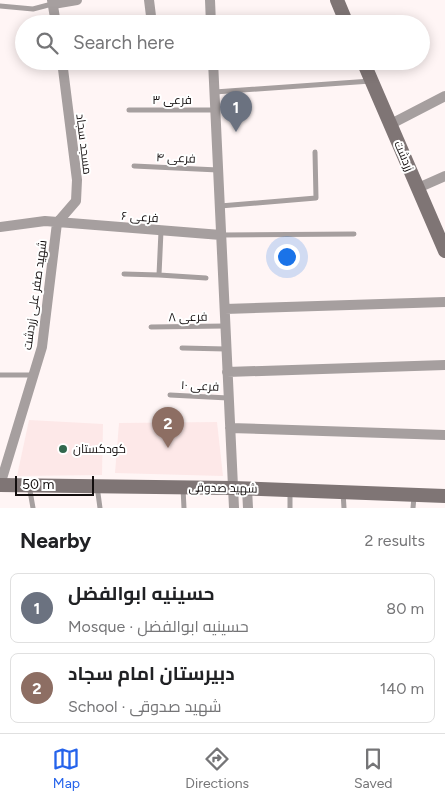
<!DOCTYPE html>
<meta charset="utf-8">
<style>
:root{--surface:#fff;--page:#f2f2f2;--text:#202124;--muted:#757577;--line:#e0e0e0;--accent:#2563eb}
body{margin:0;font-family:Figtree,Cairo,sans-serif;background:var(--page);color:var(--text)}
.scale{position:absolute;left:15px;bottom:12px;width:79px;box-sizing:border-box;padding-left:5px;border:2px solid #130e0e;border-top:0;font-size:14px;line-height:18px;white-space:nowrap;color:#130e0e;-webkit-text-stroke:4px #fff;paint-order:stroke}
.you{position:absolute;left:286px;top:256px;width:18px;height:18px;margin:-12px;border:4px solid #fff;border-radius:50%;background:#1a73e8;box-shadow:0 0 0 8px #1a73e833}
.badge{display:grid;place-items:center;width:32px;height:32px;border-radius:50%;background:var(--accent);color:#fff;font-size:16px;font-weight:700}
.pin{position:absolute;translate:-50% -41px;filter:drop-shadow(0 1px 2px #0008)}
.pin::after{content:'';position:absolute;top:26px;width:18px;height:15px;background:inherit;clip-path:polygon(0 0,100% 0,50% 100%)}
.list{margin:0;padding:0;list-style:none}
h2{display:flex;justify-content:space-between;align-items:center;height:65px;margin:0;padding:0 20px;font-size:21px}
h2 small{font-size:16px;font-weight:400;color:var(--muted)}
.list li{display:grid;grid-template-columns:32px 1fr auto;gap:15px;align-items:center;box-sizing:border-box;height:70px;margin:0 10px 10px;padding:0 10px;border:1px solid var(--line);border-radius:8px}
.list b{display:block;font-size:19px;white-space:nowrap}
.list p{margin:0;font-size:16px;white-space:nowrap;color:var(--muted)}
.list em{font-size:16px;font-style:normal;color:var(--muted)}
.icon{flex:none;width:28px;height:28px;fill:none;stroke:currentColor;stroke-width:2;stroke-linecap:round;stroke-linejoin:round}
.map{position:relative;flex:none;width:445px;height:508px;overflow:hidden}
.search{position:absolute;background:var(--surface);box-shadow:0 2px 12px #0003;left:15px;right:15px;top:15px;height:55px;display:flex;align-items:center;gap:12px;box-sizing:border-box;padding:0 18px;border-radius:28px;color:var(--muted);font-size:19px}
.sheet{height:225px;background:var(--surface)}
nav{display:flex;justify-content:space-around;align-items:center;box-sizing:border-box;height:70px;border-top:1px solid var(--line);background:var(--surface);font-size:14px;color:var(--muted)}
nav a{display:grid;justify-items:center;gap:2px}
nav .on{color:var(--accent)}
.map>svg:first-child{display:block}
</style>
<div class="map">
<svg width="445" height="508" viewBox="0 0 445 508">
<rect width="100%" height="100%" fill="#fff5f5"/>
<path fill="#fde8e8" d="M29 420 103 424 102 475 17 476Z
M217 422 223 476 115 473 119 423Z"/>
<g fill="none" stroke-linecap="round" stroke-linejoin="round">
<path stroke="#a69f9f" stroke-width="5" d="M0 6 33 9 52 4
M215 92 371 81
M129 110H215
M134 166 218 170
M220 206 316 198 315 152
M222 235 354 234
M124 274 159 275 161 231
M159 275 206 278
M151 327 225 326
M182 348 226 349
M0 375H33
M170 395 228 398
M29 485 33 508
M97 486 100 508
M183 488 184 508
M290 490V508
M343 492 344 508
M413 508 414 497"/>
<path stroke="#a69f9f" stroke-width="10" d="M52 0 56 24
M149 0 152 24
M210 0 211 24
M53 4 77 0
M213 61 234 508
M391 124 445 96
M418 188 445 176
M57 223 76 201 77 180 62 61
M0 227 45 221 221 235
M225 309 445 302
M227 372 445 365
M230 428 445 435
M0 485 42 347 57 223
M247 489 248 508"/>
<path stroke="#7f7575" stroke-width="14" d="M337 0 347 24
M363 61 445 251
M0 485 233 488 445 496"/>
</g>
<circle fill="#31674d" stroke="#fff" stroke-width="2" cx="63" cy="449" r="5"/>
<g text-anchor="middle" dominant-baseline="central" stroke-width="4" stroke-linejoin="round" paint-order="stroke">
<g font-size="12" fill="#130e0e" stroke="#fff">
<text x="172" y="100">فرعی ۳</text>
<text transform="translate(84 144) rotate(83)">مسجد سجاد</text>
<text transform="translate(404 156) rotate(67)">زردشت</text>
<text transform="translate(176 158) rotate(2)">فرعی ۴</text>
<text transform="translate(140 217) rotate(4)">فرعی ۶</text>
<text transform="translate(35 295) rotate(-82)">شهید صفر علی زردشت</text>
<text transform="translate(188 317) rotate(-1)">فرعی ۸</text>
<text transform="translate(200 386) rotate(3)">فرعی ۱۰</text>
<text transform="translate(223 488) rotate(1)">شهید صدوقی</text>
</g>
<g font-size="12" fill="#130e0e" stroke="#fff" text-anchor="start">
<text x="73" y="449">کودکستان</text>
</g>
</g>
</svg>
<div class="scale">50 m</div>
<div class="you"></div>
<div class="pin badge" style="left:236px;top:132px;background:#6b7280">1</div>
<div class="pin badge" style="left:168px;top:448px;background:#8d6e63">2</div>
<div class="search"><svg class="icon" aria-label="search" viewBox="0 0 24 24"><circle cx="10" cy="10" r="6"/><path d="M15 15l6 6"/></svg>Search here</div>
</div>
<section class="sheet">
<h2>Nearby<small>2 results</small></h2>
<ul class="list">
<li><span class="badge" style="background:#6b7280">1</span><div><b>حسینیه ابوالفضل</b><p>Mosque · حسینیه ابوالفضل</p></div><em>80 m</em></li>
<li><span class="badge" style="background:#8d6e63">2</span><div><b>دبیرستان امام سجاد</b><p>School · شهید صدوقی</p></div><em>140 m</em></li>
</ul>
</section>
<nav>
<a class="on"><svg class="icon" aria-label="map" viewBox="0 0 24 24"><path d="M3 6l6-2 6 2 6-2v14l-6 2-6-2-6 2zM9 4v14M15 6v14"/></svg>Map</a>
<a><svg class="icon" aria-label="directions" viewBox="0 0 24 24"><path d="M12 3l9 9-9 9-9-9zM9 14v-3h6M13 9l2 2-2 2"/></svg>Directions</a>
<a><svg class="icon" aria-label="saved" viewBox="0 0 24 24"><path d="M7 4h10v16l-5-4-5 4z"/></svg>Saved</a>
</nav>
